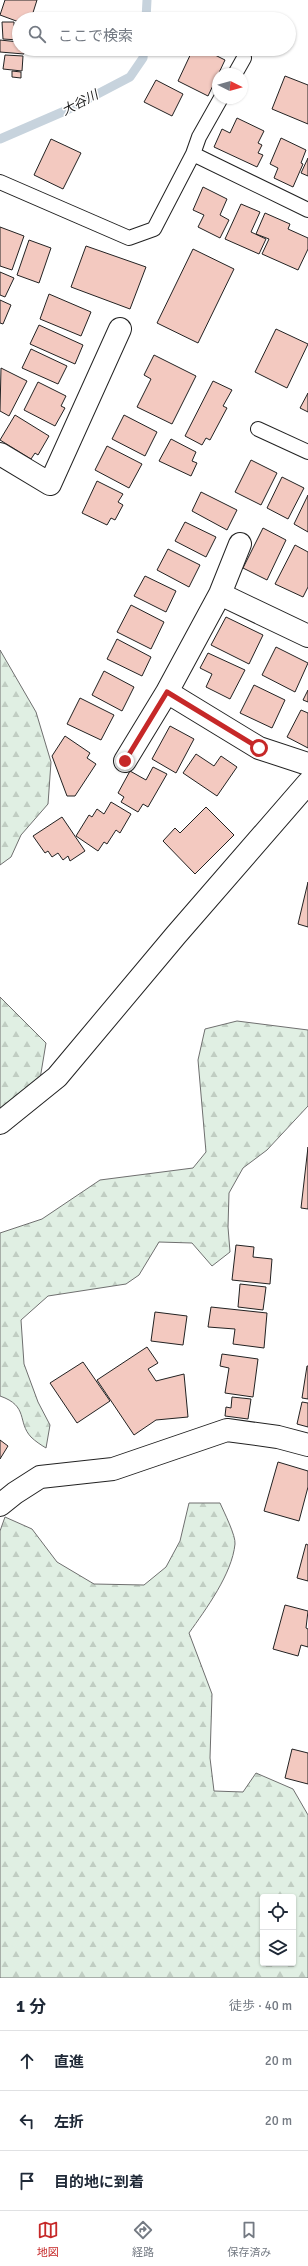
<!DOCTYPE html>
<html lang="ja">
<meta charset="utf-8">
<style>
:root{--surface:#fff;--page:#f6f6f7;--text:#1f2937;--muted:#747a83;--line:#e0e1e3;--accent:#c62828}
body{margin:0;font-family:Signika,"Noto Sans JP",sans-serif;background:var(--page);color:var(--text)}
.controls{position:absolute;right:12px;bottom:12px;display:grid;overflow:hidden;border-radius:4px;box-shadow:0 1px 3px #0004}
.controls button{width:36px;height:36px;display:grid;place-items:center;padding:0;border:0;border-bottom:1px solid var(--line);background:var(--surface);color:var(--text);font:20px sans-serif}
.compass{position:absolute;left:212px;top:68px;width:36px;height:36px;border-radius:50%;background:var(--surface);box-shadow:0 1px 3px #0004;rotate:95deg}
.stop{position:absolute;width:12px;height:12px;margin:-9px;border:3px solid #c62828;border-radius:50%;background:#fff}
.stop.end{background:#c62828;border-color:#fff;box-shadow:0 1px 4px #0008}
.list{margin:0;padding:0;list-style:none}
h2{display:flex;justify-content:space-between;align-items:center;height:52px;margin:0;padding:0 16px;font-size:17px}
h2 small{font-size:13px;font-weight:400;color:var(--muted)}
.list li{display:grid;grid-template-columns:26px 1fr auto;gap:12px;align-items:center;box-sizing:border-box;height:60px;padding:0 16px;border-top:1px solid var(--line)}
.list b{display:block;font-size:15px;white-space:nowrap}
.list em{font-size:13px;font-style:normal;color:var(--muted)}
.icon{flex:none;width:22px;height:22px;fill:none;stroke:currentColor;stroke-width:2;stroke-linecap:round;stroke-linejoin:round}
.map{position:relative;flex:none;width:308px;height:1978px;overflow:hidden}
.search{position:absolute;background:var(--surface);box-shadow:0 1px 3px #0004;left:12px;right:12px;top:12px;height:44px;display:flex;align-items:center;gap:10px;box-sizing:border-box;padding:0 14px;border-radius:22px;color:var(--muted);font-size:15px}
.sheet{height:232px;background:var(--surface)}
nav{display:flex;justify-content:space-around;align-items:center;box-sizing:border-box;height:56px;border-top:1px solid var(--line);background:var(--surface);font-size:11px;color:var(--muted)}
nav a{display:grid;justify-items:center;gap:2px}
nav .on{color:var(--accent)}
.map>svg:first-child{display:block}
</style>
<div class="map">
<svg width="308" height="1978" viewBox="0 0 308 1978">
<defs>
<pattern id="forest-firs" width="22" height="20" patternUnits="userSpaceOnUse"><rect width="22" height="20" fill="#e0efe3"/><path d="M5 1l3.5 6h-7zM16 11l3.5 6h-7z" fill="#c0cdc2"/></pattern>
</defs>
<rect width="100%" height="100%" fill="#fff"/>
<path fill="url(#forest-firs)" stroke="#6f6f6f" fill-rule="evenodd" d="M0 650 36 712 51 762 48 804 21 835 11 857 0 865Z
M0 997 46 1043 40 1079 0 1111Z
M237 1021 308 1030V1106L267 1150 243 1168 229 1193 228 1227 230 1252 212 1266 192 1243 159 1242 139 1275 126 1284 48 1296 21 1320 24 1364 38 1402 50 1425 46 1448C41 1445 35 1441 31 1437 17 1422 29 1406 0 1396V1233L42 1219 100 1180 193 1168 206 1152 198 1060 205 1029Z
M189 1503H220C224 1512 236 1536 235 1544 232 1574 206 1609 189 1633L212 1694 210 1758 214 1791 243 1792 256 1773 293 1789 308 1815V1978H0V1531L5 1517 32 1529 57 1562 94 1584 144 1585 166 1567 180 1541ZM263 1897H293V1963H263Z"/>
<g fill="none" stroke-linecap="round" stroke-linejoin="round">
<path stroke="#c7d3dd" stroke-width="9" d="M146 19 147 0
M0 139 67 110 130 77 143 58 144 49"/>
</g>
<path fill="#f3c9c0" stroke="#222" d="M5 0H37L31 19H19V22L0 15Z
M2 22H14V26L19 27V40L3 39Z
M0 40 19 42V49H24V54L0 52Z
M193 49H203L225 60 208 96 178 81Z
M5 55 23 56 22 71 3 69Z
M12 71 21 72V78L12 77Z
M285 76 308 85V124L272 109Z
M156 80 183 94 172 116 144 102Z
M237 118 264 131 258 143 262 145 258 153 263 155 257 167 214 147 222 129 230 133Z
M281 138 306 150 301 163 303 164 293 187 274 178 278 168 270 164Z
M51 139 81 153 63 189 34 175Z
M308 158V176L301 173Z
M203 187 227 199 220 215 229 220 220 238 198 227 204 215 193 210Z
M241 204 260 212 251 232 266 239 259 254 225 239Z
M265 213 290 224 288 229 308 238V249L298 270 262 254 269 239 256 234Z
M0 227 24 236 12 270 0 266Z
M29 240 51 248 39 283 17 275Z
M86 246 146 267 130 309 71 287Z
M193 249 234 269 198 343 157 323Z
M0 272 14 278 5 297 0 295Z
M49 294 91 312 81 336 40 319Z
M0 300 11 305 3 324 0 323Z
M39 325 83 345 75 364 30 344Z
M276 329 308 344 287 388 255 372Z
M31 349 67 366 58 384 22 368Z
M154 355 196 376 172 424 137 407 151 379 144 375Z
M1 368 27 381 9 416 0 411Z
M213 381 232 390 223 406 227 408 210 440 206 438 202 445 185 436Z
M38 382 66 396 61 406 65 408 55 426 24 410Z
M308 393V412L300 408Z
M15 415 49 436 38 455 35 453 31 459 0 440Z
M124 415 157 432 145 456 112 439Z
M171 439 196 452 192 461 197 463 191 476 159 461Z
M107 446 142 464 129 488 95 470Z
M251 460 277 473 261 505 235 492Z
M282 477 304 488 288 519 267 508Z
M97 481 123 494 118 502 123 505 115 520 111 518 107 525 82 513Z
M201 492 237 510 227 530 192 511Z
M308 495V532L294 524Z
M185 522 216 537 206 557 175 541Z
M263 528 286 540 267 580 243 568Z
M295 545 308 552V587L303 597 275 584Z
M168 549 200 565 189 587 157 570Z
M145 576 176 591 166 612 134 596Z
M131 605 164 622 151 649 117 632Z
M226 617 263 635 249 664 211 645Z
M117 639 151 657 142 676 107 659Z
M276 647 308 663 295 692 262 675Z
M208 653 245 670 230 699 206 687 212 674 200 668Z
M104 671 134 687 122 711 92 695Z
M254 685 285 700 272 728 240 713Z
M308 690V702L303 700Z
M80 698 114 715 101 740 67 724Z
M301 710 308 713V748L287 737Z
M170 726 194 739 176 773 152 759Z
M65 736 90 753 87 758 96 764 75 796H67L52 756Z
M196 754 214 766 221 756 237 767 217 796 183 773Z
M153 767 167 774 148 807 143 804 138 812 121 802 124 797 118 793 130 771 146 780Z
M111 802 131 814 120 833 116 830 107 844 104 842 98 851 76 836 89 815 92 817 97 809 104 814Z
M206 807 234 835 195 874 163 841 175 828 180 833Z
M62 817 85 851 70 861 68 856 63 860 58 853 52 857 48 851 45 853 33 836Z
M308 882V927L298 924Z
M308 1147V1209L301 1208Z
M236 1245 254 1247 253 1257 272 1259 270 1284 232 1280Z
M240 1284 266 1287 263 1310 238 1307Z
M211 1307 267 1313 264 1348 233 1344 235 1329 208 1327Z
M155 1312 187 1316 183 1345 151 1341Z
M147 1347 158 1363 148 1369 156 1381 184 1374 188 1417 156 1420 134 1435 97 1380Z
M222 1354 258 1359 253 1397 225 1393 229 1368 220 1366Z
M83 1362 110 1401 77 1423 50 1383Z
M307 1366H308V1399L302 1398Z
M232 1397 251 1399 248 1419 225 1416 226 1407 231 1408Z
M302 1402 308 1403V1427L297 1424Z
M0 1440 8 1446 0 1459Z
M278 1462 308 1471V1487L299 1521 264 1511Z
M306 1544 308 1545V1581L297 1578Z
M285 1605 308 1611 306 1628 308 1629V1647L301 1645 298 1656 273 1649Z
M292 1749 308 1753V1784L285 1778Z"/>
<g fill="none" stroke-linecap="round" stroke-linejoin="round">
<defs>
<path id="lane" d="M235 74 244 58
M193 154 199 137 221 98
M0 182 129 238 154 229 193 154 308 210
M258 429 308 452"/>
<path id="street" d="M0 454 50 484 120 329
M220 594 240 544
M308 636 220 594 167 692 259 748 308 764
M125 761 167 692
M0 1123 57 1077 176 935 308 783
M0 1505 15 1493 40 1477 113 1469 227 1430 278 1437 308 1445"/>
</defs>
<use href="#lane" stroke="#222" stroke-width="16"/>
<use href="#street" stroke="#222" stroke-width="24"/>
<use href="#lane" stroke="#fff" stroke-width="14"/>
<use href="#street" stroke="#fff" stroke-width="22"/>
</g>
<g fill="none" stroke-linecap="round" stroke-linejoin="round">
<path stroke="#c62828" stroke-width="5" d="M125 761 167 692 259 748"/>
</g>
<g text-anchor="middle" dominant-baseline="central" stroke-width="3" stroke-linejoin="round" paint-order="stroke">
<g font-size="13" font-style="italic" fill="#222" stroke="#fff">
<text transform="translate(80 103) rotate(-27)">大谷川</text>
</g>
</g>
</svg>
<div class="controls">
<button><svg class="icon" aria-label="locate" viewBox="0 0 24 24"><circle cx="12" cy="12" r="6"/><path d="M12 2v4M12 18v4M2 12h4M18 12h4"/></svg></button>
<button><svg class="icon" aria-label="layers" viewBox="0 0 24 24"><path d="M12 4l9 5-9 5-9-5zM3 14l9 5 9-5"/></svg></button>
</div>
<svg class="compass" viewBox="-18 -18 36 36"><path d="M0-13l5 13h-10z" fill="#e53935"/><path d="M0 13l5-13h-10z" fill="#747a83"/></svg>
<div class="stop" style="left:259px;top:748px"></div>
<div class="stop end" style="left:125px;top:761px"></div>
<div class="search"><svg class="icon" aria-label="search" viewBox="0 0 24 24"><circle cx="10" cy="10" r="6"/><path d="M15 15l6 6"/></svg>ここで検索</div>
</div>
<section class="sheet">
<h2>1 分<small>徒歩 · 40 m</small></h2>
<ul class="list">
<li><svg class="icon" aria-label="ahead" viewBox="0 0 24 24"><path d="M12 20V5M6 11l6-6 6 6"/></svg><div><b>直進</b></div><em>20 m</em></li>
<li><svg class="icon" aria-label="left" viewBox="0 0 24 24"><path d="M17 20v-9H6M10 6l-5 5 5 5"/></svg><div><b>左折</b></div><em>20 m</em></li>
<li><svg class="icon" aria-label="arrive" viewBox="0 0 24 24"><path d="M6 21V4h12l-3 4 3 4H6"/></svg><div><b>目的地に到着</b></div></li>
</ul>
</section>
<nav>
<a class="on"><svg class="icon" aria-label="map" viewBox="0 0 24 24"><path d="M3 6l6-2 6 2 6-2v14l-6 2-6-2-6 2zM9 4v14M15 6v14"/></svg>地図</a>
<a><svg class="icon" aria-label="directions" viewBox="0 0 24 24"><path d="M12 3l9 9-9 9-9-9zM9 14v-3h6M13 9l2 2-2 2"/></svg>経路</a>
<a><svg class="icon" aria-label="saved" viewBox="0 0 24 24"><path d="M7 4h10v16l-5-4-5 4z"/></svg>保存済み</a>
</nav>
